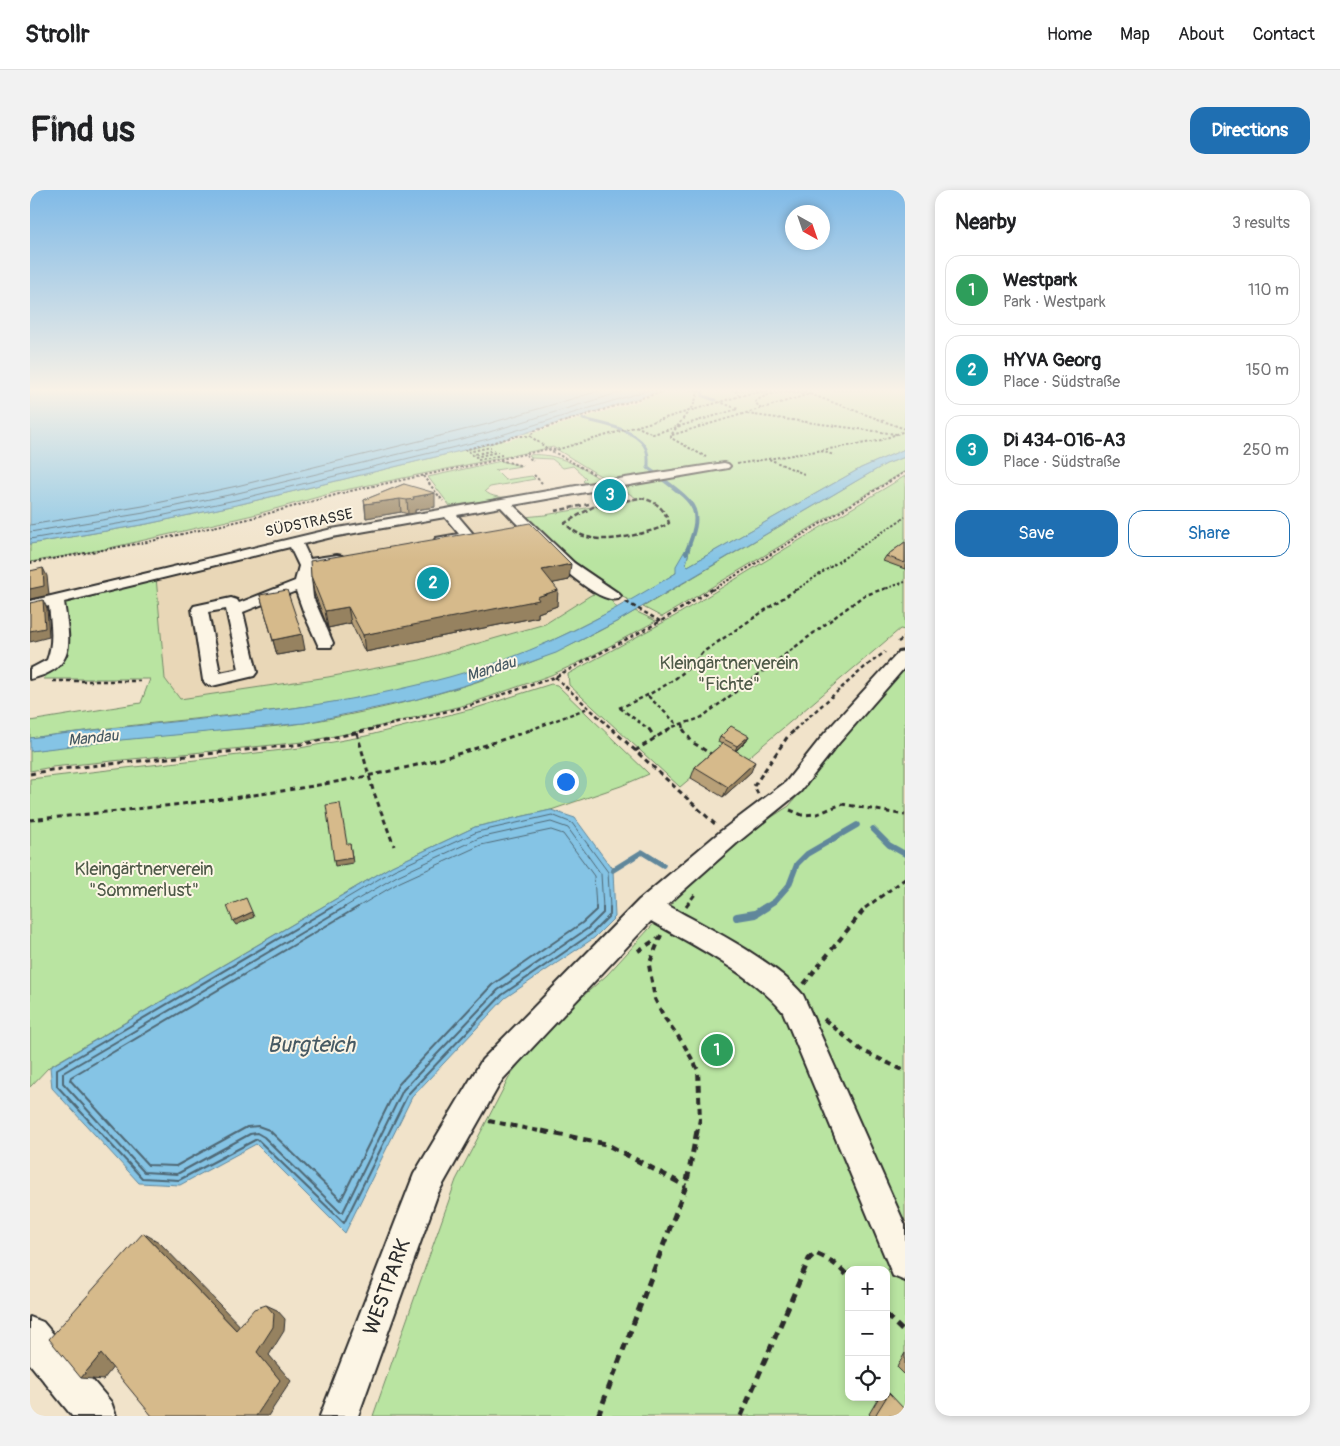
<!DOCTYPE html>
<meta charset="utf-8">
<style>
:root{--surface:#fff;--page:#f2f2f2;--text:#202124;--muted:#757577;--line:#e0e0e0;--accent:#1f6fb2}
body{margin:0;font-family:Pangolin,sans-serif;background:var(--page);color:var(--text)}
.controls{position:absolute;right:15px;bottom:15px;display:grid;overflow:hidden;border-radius:10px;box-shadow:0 2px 8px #0003}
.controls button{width:45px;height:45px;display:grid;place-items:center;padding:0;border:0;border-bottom:1px solid var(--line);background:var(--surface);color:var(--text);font:25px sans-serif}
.compass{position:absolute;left:755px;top:15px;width:45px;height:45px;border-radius:50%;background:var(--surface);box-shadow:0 2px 8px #0003;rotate:140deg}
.you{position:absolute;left:535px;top:591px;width:18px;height:18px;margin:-12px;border:4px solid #fff;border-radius:50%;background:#1a73e8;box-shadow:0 0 0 8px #1a73e833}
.badge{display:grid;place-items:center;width:32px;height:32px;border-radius:50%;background:var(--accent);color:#fff;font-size:16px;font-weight:700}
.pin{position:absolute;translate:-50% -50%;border:2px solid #fff;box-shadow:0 1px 5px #0006}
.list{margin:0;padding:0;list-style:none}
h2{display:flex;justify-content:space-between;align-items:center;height:65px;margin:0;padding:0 20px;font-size:21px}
h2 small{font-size:16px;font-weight:400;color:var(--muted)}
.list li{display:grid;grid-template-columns:32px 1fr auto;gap:15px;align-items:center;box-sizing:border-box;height:70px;margin:0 10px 10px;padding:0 10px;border:1px solid var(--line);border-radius:15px}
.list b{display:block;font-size:19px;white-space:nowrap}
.list p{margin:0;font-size:16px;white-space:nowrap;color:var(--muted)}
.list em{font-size:16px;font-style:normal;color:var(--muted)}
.actions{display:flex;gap:10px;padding:15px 20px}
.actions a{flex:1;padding:11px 0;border:1px solid var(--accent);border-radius:15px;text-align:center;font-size:18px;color:var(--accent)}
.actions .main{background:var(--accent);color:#fff}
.icon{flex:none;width:28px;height:28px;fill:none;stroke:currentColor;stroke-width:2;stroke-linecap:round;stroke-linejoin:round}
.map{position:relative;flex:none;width:875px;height:1226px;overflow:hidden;border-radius:15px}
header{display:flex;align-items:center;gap:30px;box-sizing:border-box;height:70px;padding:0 25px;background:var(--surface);border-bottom:1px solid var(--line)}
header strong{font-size:24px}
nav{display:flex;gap:28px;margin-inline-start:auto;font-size:18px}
.intro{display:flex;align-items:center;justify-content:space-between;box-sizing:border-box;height:120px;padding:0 30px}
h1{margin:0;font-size:35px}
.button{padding:12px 22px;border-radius:15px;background:var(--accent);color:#fff;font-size:18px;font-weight:700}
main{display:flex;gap:30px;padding:0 30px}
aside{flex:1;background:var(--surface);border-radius:15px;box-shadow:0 2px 8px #0003}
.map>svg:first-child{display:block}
</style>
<header>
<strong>Strollr</strong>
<nav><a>Home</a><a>Map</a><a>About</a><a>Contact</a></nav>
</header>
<div class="intro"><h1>Find us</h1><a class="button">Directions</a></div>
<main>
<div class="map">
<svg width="875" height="1226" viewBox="0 0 875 1226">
<rect width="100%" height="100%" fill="#f1e3ca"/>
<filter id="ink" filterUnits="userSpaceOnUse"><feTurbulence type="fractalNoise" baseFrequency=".02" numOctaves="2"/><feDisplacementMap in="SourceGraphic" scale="10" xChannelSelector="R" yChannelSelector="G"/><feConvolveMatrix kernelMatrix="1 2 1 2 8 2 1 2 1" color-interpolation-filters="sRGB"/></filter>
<g filter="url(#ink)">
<path fill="#e9d7b7" d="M473 315 561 405 515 434 390 470 298 487 150 509 135 489 126 388 279 350Z"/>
<path fill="#b9e4a1" stroke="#728866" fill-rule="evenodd" d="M625 200H875V259L831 278 658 376 656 374 660 357 646 383 601 411 580 401 579 394 573 397 547 378 494 327 515 325 608 309 523 257 310 301 223 325 71 360 0 372V354L117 334 211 314 459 254 622 204Z
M499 265C528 262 552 278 575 292L558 295 553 291 556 288 543 276 533 278 522 269 502 268Z
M875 267V281L632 427 613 417 828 290 856 274Z
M471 271 491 276 465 280 475 290 502 286 505 289 460 297 455 301C467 314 502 303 518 300L520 301 420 316 398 287Z
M875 286V440L870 439 714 571 694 560 650 597 539 495 538 484 645 426Z
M126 387 135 489 150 509 298 487 390 470 515 434 561 405 568 403 579 408 587 418C551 437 515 455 477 470 374 508 263 519 154 530 103 535 51 541 0 548V531L111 513 120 489H13L30 473 33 412Z
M605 421 626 431 552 471 521 485 439 514 326 542 273 552 22 577 0 581V561C65 551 130 546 195 540 222 538 248 537 274 533 388 514 506 481 605 421Z
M875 475V1226H343L426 990 481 884 518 837 577 785 691 660 759 616ZM819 1080H856V1207H819Z
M521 494 527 495 619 584 591 596 521 620 445 637 362 676 19 877 0 897V589L270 558 336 546 446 518Z"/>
<path fill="#85c4e5" stroke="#61879b" d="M0 200H625L622 204 459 254 211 314 117 334 0 354Z
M875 259V267L856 274 828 290 588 431 526 463 436 495 384 510 274 533 91 550 0 561V548C140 529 282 525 419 487 439 481 459 476 477 469 537 447 592 416 646 383V376L657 357H660L656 374 658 376 831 278Z
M521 620 545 628 583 680 585 727 564 748 475 808 382 907 315 1043 226 954 150 995 109 993 22 898 20 877 362 676 445 637Z"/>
<path fill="#f1e3ca" d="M626 203 609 211 476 251 473 250 492 244 496 245 501 243 500 242Z"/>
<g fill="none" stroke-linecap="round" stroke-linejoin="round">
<path stroke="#4f6875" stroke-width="1" d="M0 335 113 316 207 296 454 235 572 200
M0 342 114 323 208 303 456 243 598 200
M0 349 116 329 210 309 458 249 619 200
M300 718 364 680 447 642 522 625 542 633 578 682 580 718
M313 718 367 686 449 648 521 632 538 638 571 684 573 718
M326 718 370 692 451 655 521 640 533 644 564 686 566 718"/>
<path stroke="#4f6875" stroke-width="2" d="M302 717 27 879V896L112 988 149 990 227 949 314 1033 378 904 472 805 561 744 580 725V717
M315 717 33 883V893L114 982 147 984 220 944 227 943 234 947 310 1022H313L373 900 468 800 557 739 573 723V717
M328 717 41 887 40 890 118 975 146 976 217 937 228 936 239 940 311 1010 368 895 462 795 552 733 566 720V717"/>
<path stroke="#61879b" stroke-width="3" d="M672 200 673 206 685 210
M553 229C572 234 602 238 614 255 619 262 618 270 618 278L632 288"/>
<path stroke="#61879b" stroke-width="4" d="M630 287C667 315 674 319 656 363"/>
<path stroke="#61879b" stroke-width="5.5" d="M843 639 859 655 875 664
M583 680 612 662 633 675
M734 718 745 711 759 695 767 674 777 664 827 635"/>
<path stroke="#61879b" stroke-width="8" d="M707 727 725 724 736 717"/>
<defs>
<path id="minor" d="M694 273 698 274 700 276 698 278 582 298 576 294 582 290Z
M569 292 573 293 575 296 573 299 483 315 544 373 588 403 591 406 588 409C562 416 490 337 471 317L427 325 445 346C438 353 416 356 406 354L404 351 406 348 429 344 415 327 302 347 273 354 280 369 307 365 312 366 314 369 312 372 280 378 283 407 303 453 301 457H289L275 426 266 401 213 422 227 482 224 486 182 496 176 494 173 490 162 419 164 416 201 408 207 410 209 413 265 391 269 376 260 357 34 412C40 453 47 478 0 489V479L17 470C24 453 21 434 19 416L0 421V411L302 339ZM196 419 209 479 190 483 178 422Z
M875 461V477L808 554 770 602 707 653 637 715C678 738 743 769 773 805L875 1035V1091L863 1086 753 822C725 786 661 754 621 731L472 890 408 1003 328 1226H290L384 984 452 870 609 710 691 641 756 592 794 544 869 462Z
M0 1127 13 1132 81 1212 86 1226H42L0 1174Z"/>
</defs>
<use href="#minor" stroke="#2b2b2b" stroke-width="4"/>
<path stroke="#2b2b2b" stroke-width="2" stroke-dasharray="2.5 2" stroke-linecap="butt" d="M669 200 664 214 641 245V248L676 267
M707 200 706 202 710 206
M758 200 777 205
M780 204 875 239
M731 219 725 212C738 202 752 201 767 203
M717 224 866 244
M606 236 623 244 708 219 690 212
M642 245 780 204 770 200
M434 260 487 246H500
M791 261 804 265
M438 262 461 257
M441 265 465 260
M496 265 503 271
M445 267 468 262
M739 269 774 284
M448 270 472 265
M470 270 493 276
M707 274 848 251 875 241
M564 284 518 259 500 246 504 241 638 200
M504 285 512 293
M393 286 413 311
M0 373 117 352 218 329 320 301 518 259 526 260 717 204 745 200
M682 400 875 282
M766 400 875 327
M852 400 875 392"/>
<path stroke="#2b2b2b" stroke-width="2.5" stroke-dasharray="4 3" stroke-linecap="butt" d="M596 412 630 431
M868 452 875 447
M525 487 583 540
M23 491H110
M618 506 647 534
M589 518C620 505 653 489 673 462L768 398
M590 518 620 540
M653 534 654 540
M338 540 439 516 525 487 631 431 684 398
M500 540 558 518
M637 540C648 533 660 533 672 527L833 406 856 398
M764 540 835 477 855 462"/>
<path stroke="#2b2b2b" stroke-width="3" stroke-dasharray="5 4" stroke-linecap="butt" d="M582 539 686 635
M619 539 625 548
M653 539 662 552 681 564
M327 543 343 600 364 656
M605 561 639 539
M0 584 21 580 274 554 343 539
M728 604 724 596 758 546 766 539
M760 620 772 625 787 624 812 614 875 625
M0 630C122 617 245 607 365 580 412 570 458 555 503 539
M656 716 666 703
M835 718 875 689"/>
<path stroke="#2b2b2b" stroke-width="4" stroke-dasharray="6 5" stroke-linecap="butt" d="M631 745 619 775 625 809 634 827 653 853 668 880 670 929 667 943
M608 761 628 748
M774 794 836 717
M794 829 831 860 875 881
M459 931 519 943"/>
<path stroke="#2b2b2b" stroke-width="5" stroke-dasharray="8 6" stroke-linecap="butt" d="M512 941 576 954 656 996
M856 1125 875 1143
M568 1226 656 996 667 941
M711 1226 779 1069 785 1063C799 1068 809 1077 819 1087"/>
<use href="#minor" fill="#fcf5e5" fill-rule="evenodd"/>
<path stroke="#2b2b2b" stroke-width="2.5" stroke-dasharray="5 2.5" stroke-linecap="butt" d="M610 308C625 310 635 319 639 333 630 339 620 341 609 344 584 350 554 355 535 333L563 317Z
M525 321 559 314"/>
</g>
<path fill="#b8a078" stroke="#2b2b2b" d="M374 294 405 317 385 320V323L378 324 371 322 336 328 334 310Z
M875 352V379L853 371 856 366Z
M281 386 539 390 523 393 527 416 508 423V427L335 462 321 433 298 438 284 402Z
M230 405 275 460 247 465Z
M719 546 716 551 706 561 721 582 693 607 661 588 665 577 692 554 688 552 690 547Z
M875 1163V1185L867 1177Z
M856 1203H859L875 1226H841L839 1224 849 1207H856Z"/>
<path fill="#968261" stroke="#2b2b2b" d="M405 303V317L385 320V323L378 324 377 310 383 307Z
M370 309 371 322 336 328 335 314Z
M541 374 539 390 510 396 512 380Z
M13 378 17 386 19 405 0 409V399Z
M528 400 527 416 508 423V427L335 462 333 445 507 407Z
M13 410 17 418 19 447 0 452V441Z
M318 417 321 433 298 438 295 421Z
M272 444 275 460 247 465 243 450Z
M719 546 716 551 705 561 707 556Z
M725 572 721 582 693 607 698 597Z
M320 654 323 673 305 676 304 671Z
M222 722 224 727 206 735 203 731Z
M113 1043 129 1052 219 1145 206 1140Z
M236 1115 247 1120 255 1129 254 1141 239 1165 261 1191 238 1226H226L227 1162Z
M71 1164 91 1167 73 1190 51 1188Z"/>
<path fill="#d6ba8b" stroke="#2b2b2b" d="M374 294 405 303 383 307 384 309 377 310 370 309 335 314 334 310Z
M500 333 541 374 512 380 528 400 507 407 509 410 333 445 318 417 295 421 281 386 280 371Z
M875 352V373L856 366Z
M13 378 14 396 0 399V381Z
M257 400 272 444 243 450 230 405Z
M13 410 15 438 0 441V413Z
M701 536 719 546 707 556 690 547Z
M693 553 725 572 698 597 665 577Z
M310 613 317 654H320L322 668 304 671 296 615Z
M216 708 222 722 203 731 197 716Z
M113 1043 206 1140 224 1119 236 1115 244 1124 243 1137 227 1162 250 1190 226 1226H122L71 1164 51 1188 19 1149Z
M859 1203 875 1220V1226H848L846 1224Z"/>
</g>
<linearGradient id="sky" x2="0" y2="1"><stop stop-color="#80bae7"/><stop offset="0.54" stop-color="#f9f2e7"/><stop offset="1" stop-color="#f9f2e7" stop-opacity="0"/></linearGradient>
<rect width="875" height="371" fill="url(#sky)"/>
<g text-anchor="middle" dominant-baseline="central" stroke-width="4" stroke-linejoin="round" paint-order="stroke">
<g font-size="15" fill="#2b2b2b" stroke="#fcf5e5">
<text transform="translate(279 333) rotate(-12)">SÜDSTRASSE</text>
</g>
<g font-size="16" font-style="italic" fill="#465963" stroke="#fcf5e5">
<text transform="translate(461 479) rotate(-17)">Mandau</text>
<text transform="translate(63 548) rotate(-6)">Mandau</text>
</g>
<g font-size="18" fill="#4e5948" stroke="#fcf5e5">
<text x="699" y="473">Kleingärtnerverein<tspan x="699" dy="21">"Fichte"</tspan></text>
<text x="114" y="679">Kleingärtnerverein<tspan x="114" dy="21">"Sommerlust"</tspan></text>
</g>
<g font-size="21" fill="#2b2b2b" stroke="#fcf5e5">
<text transform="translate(357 1097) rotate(-70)">WESTPARK</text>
</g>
<g font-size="22" font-style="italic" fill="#465963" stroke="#fcf5e5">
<text x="281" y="855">Burgteich</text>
</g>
</g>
</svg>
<div class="controls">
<button>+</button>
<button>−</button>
<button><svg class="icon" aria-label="locate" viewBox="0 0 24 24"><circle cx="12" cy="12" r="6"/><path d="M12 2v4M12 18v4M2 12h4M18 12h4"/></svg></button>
</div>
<svg class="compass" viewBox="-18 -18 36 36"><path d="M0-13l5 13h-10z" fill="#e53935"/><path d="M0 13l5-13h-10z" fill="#757577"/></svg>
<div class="you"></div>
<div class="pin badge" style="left:687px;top:860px;background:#2e9e5b">1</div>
<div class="pin badge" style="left:403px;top:393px;background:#0f9aa8">2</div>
<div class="pin badge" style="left:580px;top:305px;background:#0f9aa8">3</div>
</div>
<aside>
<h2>Nearby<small>3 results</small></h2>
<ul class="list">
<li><span class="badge" style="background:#2e9e5b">1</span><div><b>Westpark</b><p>Park · Westpark</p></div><em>110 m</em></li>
<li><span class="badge" style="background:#0f9aa8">2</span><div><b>HYVA Georg</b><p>Place · Südstraße</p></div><em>150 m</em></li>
<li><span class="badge" style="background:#0f9aa8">3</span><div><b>Di 434-016-A3</b><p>Place · Südstraße</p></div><em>250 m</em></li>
</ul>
<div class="actions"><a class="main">Save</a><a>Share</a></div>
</aside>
</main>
